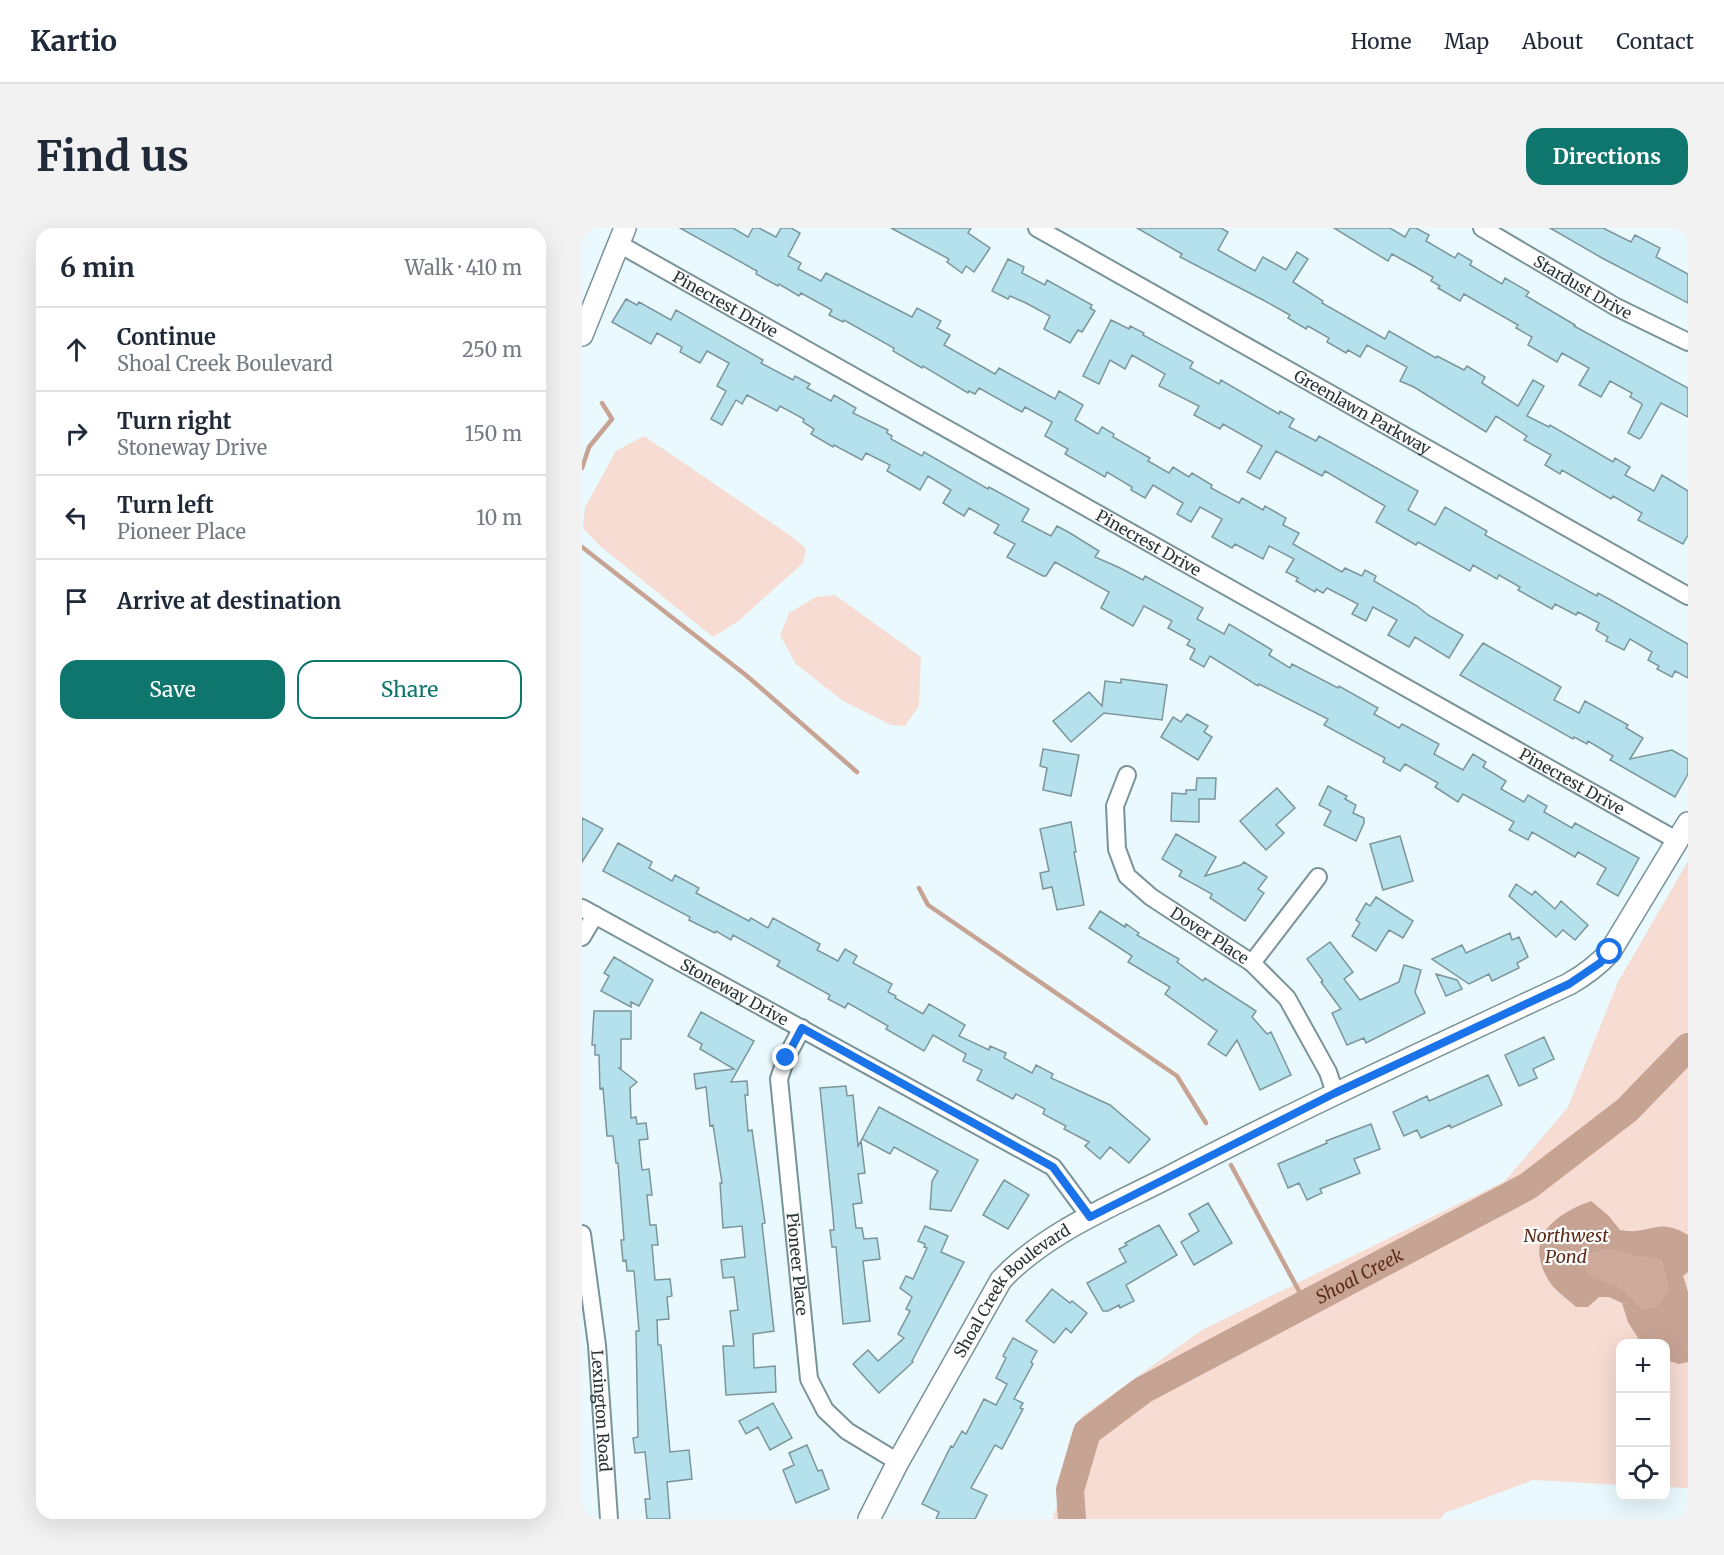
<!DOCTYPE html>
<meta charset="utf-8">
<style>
:root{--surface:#fff;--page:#f2f2f3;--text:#1f2937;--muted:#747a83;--line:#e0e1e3;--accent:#0f766e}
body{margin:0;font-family:Merriweather,serif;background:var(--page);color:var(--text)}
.controls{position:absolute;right:18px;bottom:18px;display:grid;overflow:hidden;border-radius:12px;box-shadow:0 6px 24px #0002}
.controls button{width:54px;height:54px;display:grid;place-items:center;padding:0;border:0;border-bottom:2px solid var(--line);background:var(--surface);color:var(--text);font:30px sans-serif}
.stop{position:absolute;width:18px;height:18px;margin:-14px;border:4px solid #1a73e8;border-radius:50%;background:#fff}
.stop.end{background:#1a73e8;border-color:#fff;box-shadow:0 2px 6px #0008}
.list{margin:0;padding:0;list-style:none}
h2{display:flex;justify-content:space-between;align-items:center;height:78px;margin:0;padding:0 24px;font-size:26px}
h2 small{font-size:20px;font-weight:400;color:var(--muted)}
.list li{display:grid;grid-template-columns:39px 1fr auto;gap:18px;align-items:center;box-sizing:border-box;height:84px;padding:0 24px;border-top:2px solid var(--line)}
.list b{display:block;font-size:22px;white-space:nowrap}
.list p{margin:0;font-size:20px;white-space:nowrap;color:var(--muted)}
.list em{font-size:20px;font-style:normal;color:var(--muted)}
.actions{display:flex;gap:12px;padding:18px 24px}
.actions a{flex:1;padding:14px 0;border:2px solid var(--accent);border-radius:18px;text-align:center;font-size:21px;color:var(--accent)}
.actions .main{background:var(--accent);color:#fff}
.icon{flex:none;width:33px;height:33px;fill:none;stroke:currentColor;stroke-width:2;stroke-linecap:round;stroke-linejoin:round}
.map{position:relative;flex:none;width:1106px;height:1291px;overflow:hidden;border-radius:18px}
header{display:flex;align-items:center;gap:36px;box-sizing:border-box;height:84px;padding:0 30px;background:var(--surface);border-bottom:2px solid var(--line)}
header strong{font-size:28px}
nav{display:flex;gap:33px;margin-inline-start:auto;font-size:21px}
.intro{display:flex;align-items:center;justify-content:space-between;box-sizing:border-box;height:144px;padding:0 36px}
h1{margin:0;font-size:42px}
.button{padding:15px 27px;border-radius:18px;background:var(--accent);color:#fff;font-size:21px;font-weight:700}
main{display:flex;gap:36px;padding:0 36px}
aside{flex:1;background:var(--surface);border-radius:18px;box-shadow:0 6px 24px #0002}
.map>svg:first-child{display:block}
</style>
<header>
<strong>Kartio</strong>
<nav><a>Home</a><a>Map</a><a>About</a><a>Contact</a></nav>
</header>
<div class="intro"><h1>Find us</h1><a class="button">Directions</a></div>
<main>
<aside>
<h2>6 min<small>Walk · 410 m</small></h2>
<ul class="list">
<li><svg class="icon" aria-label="ahead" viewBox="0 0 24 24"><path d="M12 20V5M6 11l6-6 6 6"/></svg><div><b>Continue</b><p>Shoal Creek Boulevard</p></div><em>250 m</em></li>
<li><svg class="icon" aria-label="right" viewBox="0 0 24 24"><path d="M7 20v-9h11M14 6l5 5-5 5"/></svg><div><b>Turn right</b><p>Stoneway Drive</p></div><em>150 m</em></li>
<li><svg class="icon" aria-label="left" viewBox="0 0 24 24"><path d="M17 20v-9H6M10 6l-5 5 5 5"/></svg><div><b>Turn left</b><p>Pioneer Place</p></div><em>10 m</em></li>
<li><svg class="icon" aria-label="arrive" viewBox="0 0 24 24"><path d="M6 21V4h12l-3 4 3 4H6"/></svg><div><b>Arrive at destination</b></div></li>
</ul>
<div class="actions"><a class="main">Save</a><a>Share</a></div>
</aside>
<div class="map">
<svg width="1106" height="1291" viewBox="0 0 1106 1291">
<rect width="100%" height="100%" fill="#e9f9fe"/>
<path fill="#f6dcd2" d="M62 208 209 308 224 321 221 335 155 394 131 409 18 318 1 300 3 279 34 223Z
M253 367 339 429 337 478 323 498 309 497 261 473 214 436 198 407 207 385 234 369Z
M1106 633V1260L1084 1259V1116H1038V1257L951 1252 863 1285 858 1291H471L499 1189 620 1102 923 953 986 879 1036 754Z"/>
<path fill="#cea99b" d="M1029 1022 1055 1029 1079 1032 1086 1060 1075 1078 1061 1081 1041 1061 1007 1049 1003 1037 1009 1025Z"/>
<path fill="#c7a394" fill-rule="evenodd" d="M1009 973 1027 988 1038 1002C1069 1008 1074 988 1106 1007V1044L1101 1048 1106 1064V1134L1097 1136 1084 1132V1116L1059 1115 1046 1094 1040 1075 1027 1069H1017L1006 1079H994C986 1071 973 1063 967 1053 941 1010 971 987 1009 973ZM1029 1022 1055 1029 1079 1032 1086 1060 1075 1078 1061 1081 1041 1061 1007 1048 1003 1037 1009 1025Z"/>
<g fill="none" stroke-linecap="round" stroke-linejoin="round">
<path stroke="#c7a394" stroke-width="4.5" d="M0 240 7 219 30 191 20 175
M0 319 165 448 275 544
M337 660 346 677 595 848 624 895
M649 937 724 1076"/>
<path stroke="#c7a394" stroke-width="28" id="s1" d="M490 1291 488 1262 505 1204 561 1162 946 958 1045 882 1106 819"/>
</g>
<path fill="#b5e1ec" stroke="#7b959b" stroke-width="1.5" d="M98 0H151L166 9 171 0H177L194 9 199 0H209L218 5 206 28 219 35 216 41 239 53 244 45 330 89 335 80 359 93 355 100 368 107 362 117 413 146 417 140 473 171 477 163 501 177 493 192 516 206 520 199 532 206 531 209 568 230 566 233 587 245 591 239 607 249 610 245 630 257 629 260 657 275 660 270 681 282 683 278 704 290 701 297 717 305 711 316 760 344 763 340 780 348 783 342 794 348 792 353 835 378 846 387 881 407 867 430 833 409 827 419 806 407 815 392 791 379 784 393 770 386 776 376 745 360 741 365 734 361 733 364 714 353 716 350 704 344 712 331 687 318 681 331 653 316 650 320 630 309 640 291 618 279 609 294 595 286 601 275 571 257 563 270 549 262 550 259 525 244 523 249 483 226 486 221 463 208 470 194 443 179 440 184 397 160 393 166 387 163 386 165 341 138 340 140 311 123 312 120 262 92 261 94 247 87 250 82 219 65 217 68 197 56 196 58 174 46 175 43Z
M309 0H389L386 5 408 20 392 44 384 38 380 45 365 34 367 31Z
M555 0H639L646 4 636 22 673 43 681 29 704 42 715 24 726 31 711 54 741 73 740 75 803 111 807 103 854 130 855 128 882 142 885 138 903 149 900 155 936 178 951 152 962 158 945 188 967 199 968 197 1031 234 1033 230 1048 239 1043 247 1072 263 1080 247 1106 263V307L1101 316 1056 292 1060 285 1031 268 1029 271 980 242 978 246 963 237 969 227 942 212 945 208 914 188 904 204 832 159 818 153 825 139 785 117 778 129 766 122 764 125 745 114 747 110 726 98 724 101 706 90 708 87 681 72 598 29 600 26Z
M752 0H808L823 9 828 0H834L847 7 844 13 873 30 876 25 890 33 888 37 920 56 923 50 947 64 944 68 993 97 992 98 1106 160V189L1079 175 1059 210 1057 211 1046 205 1060 177 1059 175 1048 169 1050 165 1028 153 1019 169 997 157 1007 140 980 125 975 134 946 117 950 109 934 100 936 97 882 66 878 73 856 60 858 58 849 53 851 49 830 37 810 26 806 33Z
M968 0H1021L1049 14 1053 7 1078 20 1074 29 1106 46V75L1020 30Z
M426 31 442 39 440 45 463 57 465 52 510 77 508 80 513 83 500 104 496 102 488 115 462 101 468 88 444 75 428 68 426 71 410 63Z
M44 71 55 77 57 74 89 92 94 82 181 132 179 135 211 152 213 148 228 156 225 160 249 173 252 167 274 180 271 185 306 202 305 205 310 208 309 211 340 228 342 224 406 261 407 259 447 281 440 293 469 308 475 298 488 305 517 323 513 329 536 339 561 352 563 348 621 380 615 391 642 406 647 396 690 422 687 427 708 440 710 436 756 460 757 458 796 480 792 486 817 500 820 496 857 516 852 526 881 542 891 526 904 534 901 539 924 553 919 561 942 574 946 567 965 578 962 584 990 600 993 595 1057 630 1036 668 1015 656 1024 640 996 624 993 629 950 604 946 612 927 602 932 594 881 566 876 574 853 559 856 555 823 536 818 543 801 534 803 530 742 497 746 491 677 456 676 458 628 428 622 439 608 431 613 421 605 417 608 412 586 400 590 393 562 378 551 398 519 380 527 364 473 334 464 348H461L425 329 433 316 412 305 417 297 387 280 382 288 361 275 369 262 346 248 338 262 305 243 308 237 284 225 280 232 252 217 251 219 229 206 232 201 221 194 222 191 198 178 195 183 165 167 160 176 154 172 140 197 129 191 144 163 135 158 147 135 125 123 118 135 98 124 100 119 75 105 69 116 30 94Z
M529 92 547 101 548 98 562 105 561 107 611 134 608 140 637 156 639 152 697 186 698 183 712 191 707 199 734 213 737 208 836 263 826 282 839 289 853 297 863 279 905 303 903 307 1015 368 1016 365 1027 371 1106 416V450L1093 443 1090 449 1075 441 1077 438 1066 432 1070 424 1048 411 1042 422 1024 413 1026 409 1014 402 1017 395 996 384 994 387 973 376 970 381 936 362 938 359 917 347 915 351 891 337 888 343 836 314 834 317 794 294 803 278 743 243 740 248 694 223 678 251 665 244 680 218 641 196 638 201 612 187 617 178 577 158 583 146 550 127 543 141 528 132 517 156 501 148Z
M901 415 979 459 972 472 997 485 1003 473 1046 497 1044 500 1061 510 1048 531 1090 522 1106 531V546L1093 569 1032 534 1028 532 1031 528 1006 513 1005 516 992 509 991 511 878 447Z
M539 451 585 457 580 492 522 485 489 514 471 493 507 464 520 478 523 453 539 455Z
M605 486 626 498 622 504 630 509 616 532 579 509 591 489 599 494Z
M461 521 497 527 489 568 461 562 465 540 458 538Z
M615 550H634L633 571H617V594L589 593 590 565 604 566V562H614Z
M746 558 765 568 763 571 774 577 771 585 782 590V595L774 613 742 597 749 583 737 577Z
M695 560 713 580 694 597 702 605 684 622 658 593Z
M0 590 21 601 0 634Z
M489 594 494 624H492L502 677 475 682 470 659 461 661 458 645 467 643 458 601Z
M594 606 634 629 623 648 659 637 662 634 685 649 676 661 682 665 663 693 628 670 630 666 597 648 600 643 580 631Z
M818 608 831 653 801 662 788 616Z
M36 615 70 634 67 640 90 653 93 647 117 660 114 665 116 666 167 693 169 690 186 700 191 690 238 716 235 722 256 733 263 721 275 728 271 735 310 756 306 764 314 768 313 770 341 786 347 776 383 797 377 808 407 822 408 818 424 825 422 830 450 845 454 837 471 846 469 850 528 877 568 911 547 935 528 919 518 931 503 918 507 914 482 901 484 898 461 886 463 881 434 866 431 871 395 852 400 842 381 833 384 826 351 807 342 823 304 801 306 798 266 775 263 780 246 771 248 767 195 738 198 733 151 707 149 712 134 703 133 705 107 692 108 689 21 643Z
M934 656 950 667 953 663 973 681 979 673 1006 697 993 712 981 702 974 709 927 668Z
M794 669 831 693 821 710 807 702 794 723 770 708 778 695 774 692 784 675 788 678Z
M518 683 543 699 544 696 557 705 555 707 597 731 595 734 621 753 623 750 674 783 670 789 685 806 689 804 709 847 678 862 655 812 644 828 626 816 635 803 583 766 588 759 546 734 550 728 507 700Z
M928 705 930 712 937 709 946 729 935 735 937 740 910 753 907 746 887 756 850 731 880 717 884 725Z
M748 714 771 744 762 751 778 772 817 754 822 737 839 742 833 764 843 785 784 815 782 810 765 817 750 785 759 781 739 754 741 753 725 731Z
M32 729 71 752 57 778 49 774V779L19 763 27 748 22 745Z
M854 746 875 752 880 761 864 768Z
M12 783H49V811H39V840H37L55 854 48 860 49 890 54 889 55 896 64 895 66 911 57 912 60 942 67 941 70 967H65L68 997H74L76 1017H70L73 1052 88 1051 90 1068 85 1069 87 1091 75 1092 76 1117H79L88 1224 107 1222 110 1251 85 1254 88 1291H65L63 1271H68L63 1224 53 1225 51 1210 56 1209 54 1103H57L52 1043H45L44 1032 41 1033 39 1012H42L36 935H34L31 908H25L21 860 18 861 17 827H13V817H10Z
M119 784 172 813 149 854 165 853 166 867H163L166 903 170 902 183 995 180 996 192 1103 171 1106 172 1140 193 1138 194 1164 144 1167 141 1118H152L148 1083 156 1082 152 1049 141 1050 139 1032 163 1029 160 998 141 1000 138 955H140L131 897 128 898 124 859 114 861 112 846 152 841 118 821 120 816 106 808Z
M962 809 972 831 951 841 955 850 937 858 923 827Z
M906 847 920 877 869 900 868 897 839 910 835 902 822 908 811 884 845 868 847 873Z
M264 858 265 868 271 867 276 918 279 913 283 945 276 946 280 975 271 976 274 1000H280L282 1011 295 1010 298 1031 281 1033 288 1093 261 1096 254 1019H250L248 1002H252L251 988 238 860Z
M297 879 396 932 369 983 348 981 350 953 356 943 312 919 308 926 280 911Z
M789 896 798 921 772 931 778 945 738 961 740 965 725 972 717 955 706 960 696 936 745 915 744 913Z
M422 952 447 967 426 1001 401 987Z
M626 975 650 1015 612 1037 599 1014 617 1003 607 986Z
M577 997 595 1027 544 1057 552 1073 538 1080 537 1077 526 1083H521L505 1055 544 1034 537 1021 545 1017 543 1015Z
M343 998 366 1008 359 1024 382 1034 330 1133 331 1134 297 1165 271 1136 286 1122 296 1133 322 1110 316 1106 328 1083 324 1081 330 1069 318 1060 324 1048 331 1051 345 1020 342 1019 343 1016 336 1013Z
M470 1061 488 1075 490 1073 505 1085 489 1105 484 1100 472 1115 444 1093Z
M431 1110 455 1123 449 1134 451 1136 432 1171 441 1175 438 1180 441 1181 420 1221 413 1217 389 1260 405 1267 393 1291H354L357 1284 340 1276 369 1218 371 1219 380 1203 384 1206 402 1171 414 1177 425 1156 414 1150 424 1130 421 1128Z
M191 1175 210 1210 188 1222 176 1199 164 1206 157 1193Z
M225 1217 236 1243 240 1242 247 1261 214 1275 201 1242 212 1237 207 1225Z"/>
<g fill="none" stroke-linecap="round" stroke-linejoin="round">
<defs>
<g id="minor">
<path id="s2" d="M455 0 1106 368"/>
<path id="s3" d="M900 0 1034 79 1106 114"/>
<path id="s4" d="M37 16 1096 613"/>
<path id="s5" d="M545 547 533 578 535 621 545 648 569 669 670 735 705 770 746 844 753 865"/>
<path id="s6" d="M0 680 471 939 508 989"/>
<path d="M0 709 13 687"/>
<path d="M670 735 736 649"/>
<path id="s7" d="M220 800 204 830 197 851 227 1151 243 1182 265 1203 316 1234"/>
<path id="s8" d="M0 1006 15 1117 27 1291"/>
</g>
<g id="tertiary">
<path d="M0 107 43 0"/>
<path id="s9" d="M287 1291 316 1234 419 1052C463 1005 528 979 585 950 717 881 852 819 987 756 1003 747 1016 737 1028 724L1106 595"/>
</g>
</defs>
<use href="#minor" stroke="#799399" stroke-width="20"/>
<use href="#tertiary" stroke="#799399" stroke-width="24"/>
<use href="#minor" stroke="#fff" stroke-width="16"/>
<use href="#tertiary" stroke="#fff" stroke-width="21"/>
</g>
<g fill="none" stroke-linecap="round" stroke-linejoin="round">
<path stroke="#1a73e8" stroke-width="8" d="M204 830 220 800 471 939 508 989 753 865 987 756 1018 735 1028 724"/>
</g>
<g text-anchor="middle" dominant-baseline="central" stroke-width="4.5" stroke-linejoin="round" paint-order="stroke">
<g font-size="16" fill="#283336" stroke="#fff">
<text stroke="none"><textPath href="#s3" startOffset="117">Stardust Drive</textPath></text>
<text stroke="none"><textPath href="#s4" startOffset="122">Pinecrest Drive</textPath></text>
<text stroke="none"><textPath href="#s2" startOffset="374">Greenlawn Parkway</textPath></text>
<text stroke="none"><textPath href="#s4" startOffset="608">Pinecrest Drive</textPath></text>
<text stroke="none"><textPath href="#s4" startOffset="1094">Pinecrest Drive</textPath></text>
<text stroke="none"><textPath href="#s5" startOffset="207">Dover Place</textPath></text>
<text stroke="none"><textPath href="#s6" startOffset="174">Stoneway Drive</textPath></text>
<text stroke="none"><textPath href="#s7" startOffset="242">Pioneer Place</textPath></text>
<text stroke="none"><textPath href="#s9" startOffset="272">Shoal Creek Boulevard</textPath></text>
<text stroke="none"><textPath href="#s8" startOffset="178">Lexington Road</textPath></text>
</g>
<g font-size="18" font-style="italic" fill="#5d2c18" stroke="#fff">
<text x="984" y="1007">Northwest<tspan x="984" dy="21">Pond</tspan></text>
<text stroke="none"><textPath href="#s1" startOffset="404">Shoal Creek</textPath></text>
</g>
</g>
</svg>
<div class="controls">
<button>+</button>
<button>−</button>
<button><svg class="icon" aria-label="locate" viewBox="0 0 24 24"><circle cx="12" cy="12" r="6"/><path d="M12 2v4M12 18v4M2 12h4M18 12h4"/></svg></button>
</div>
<div class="stop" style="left:1028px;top:724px"></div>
<div class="stop end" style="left:204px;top:830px"></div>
</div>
</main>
